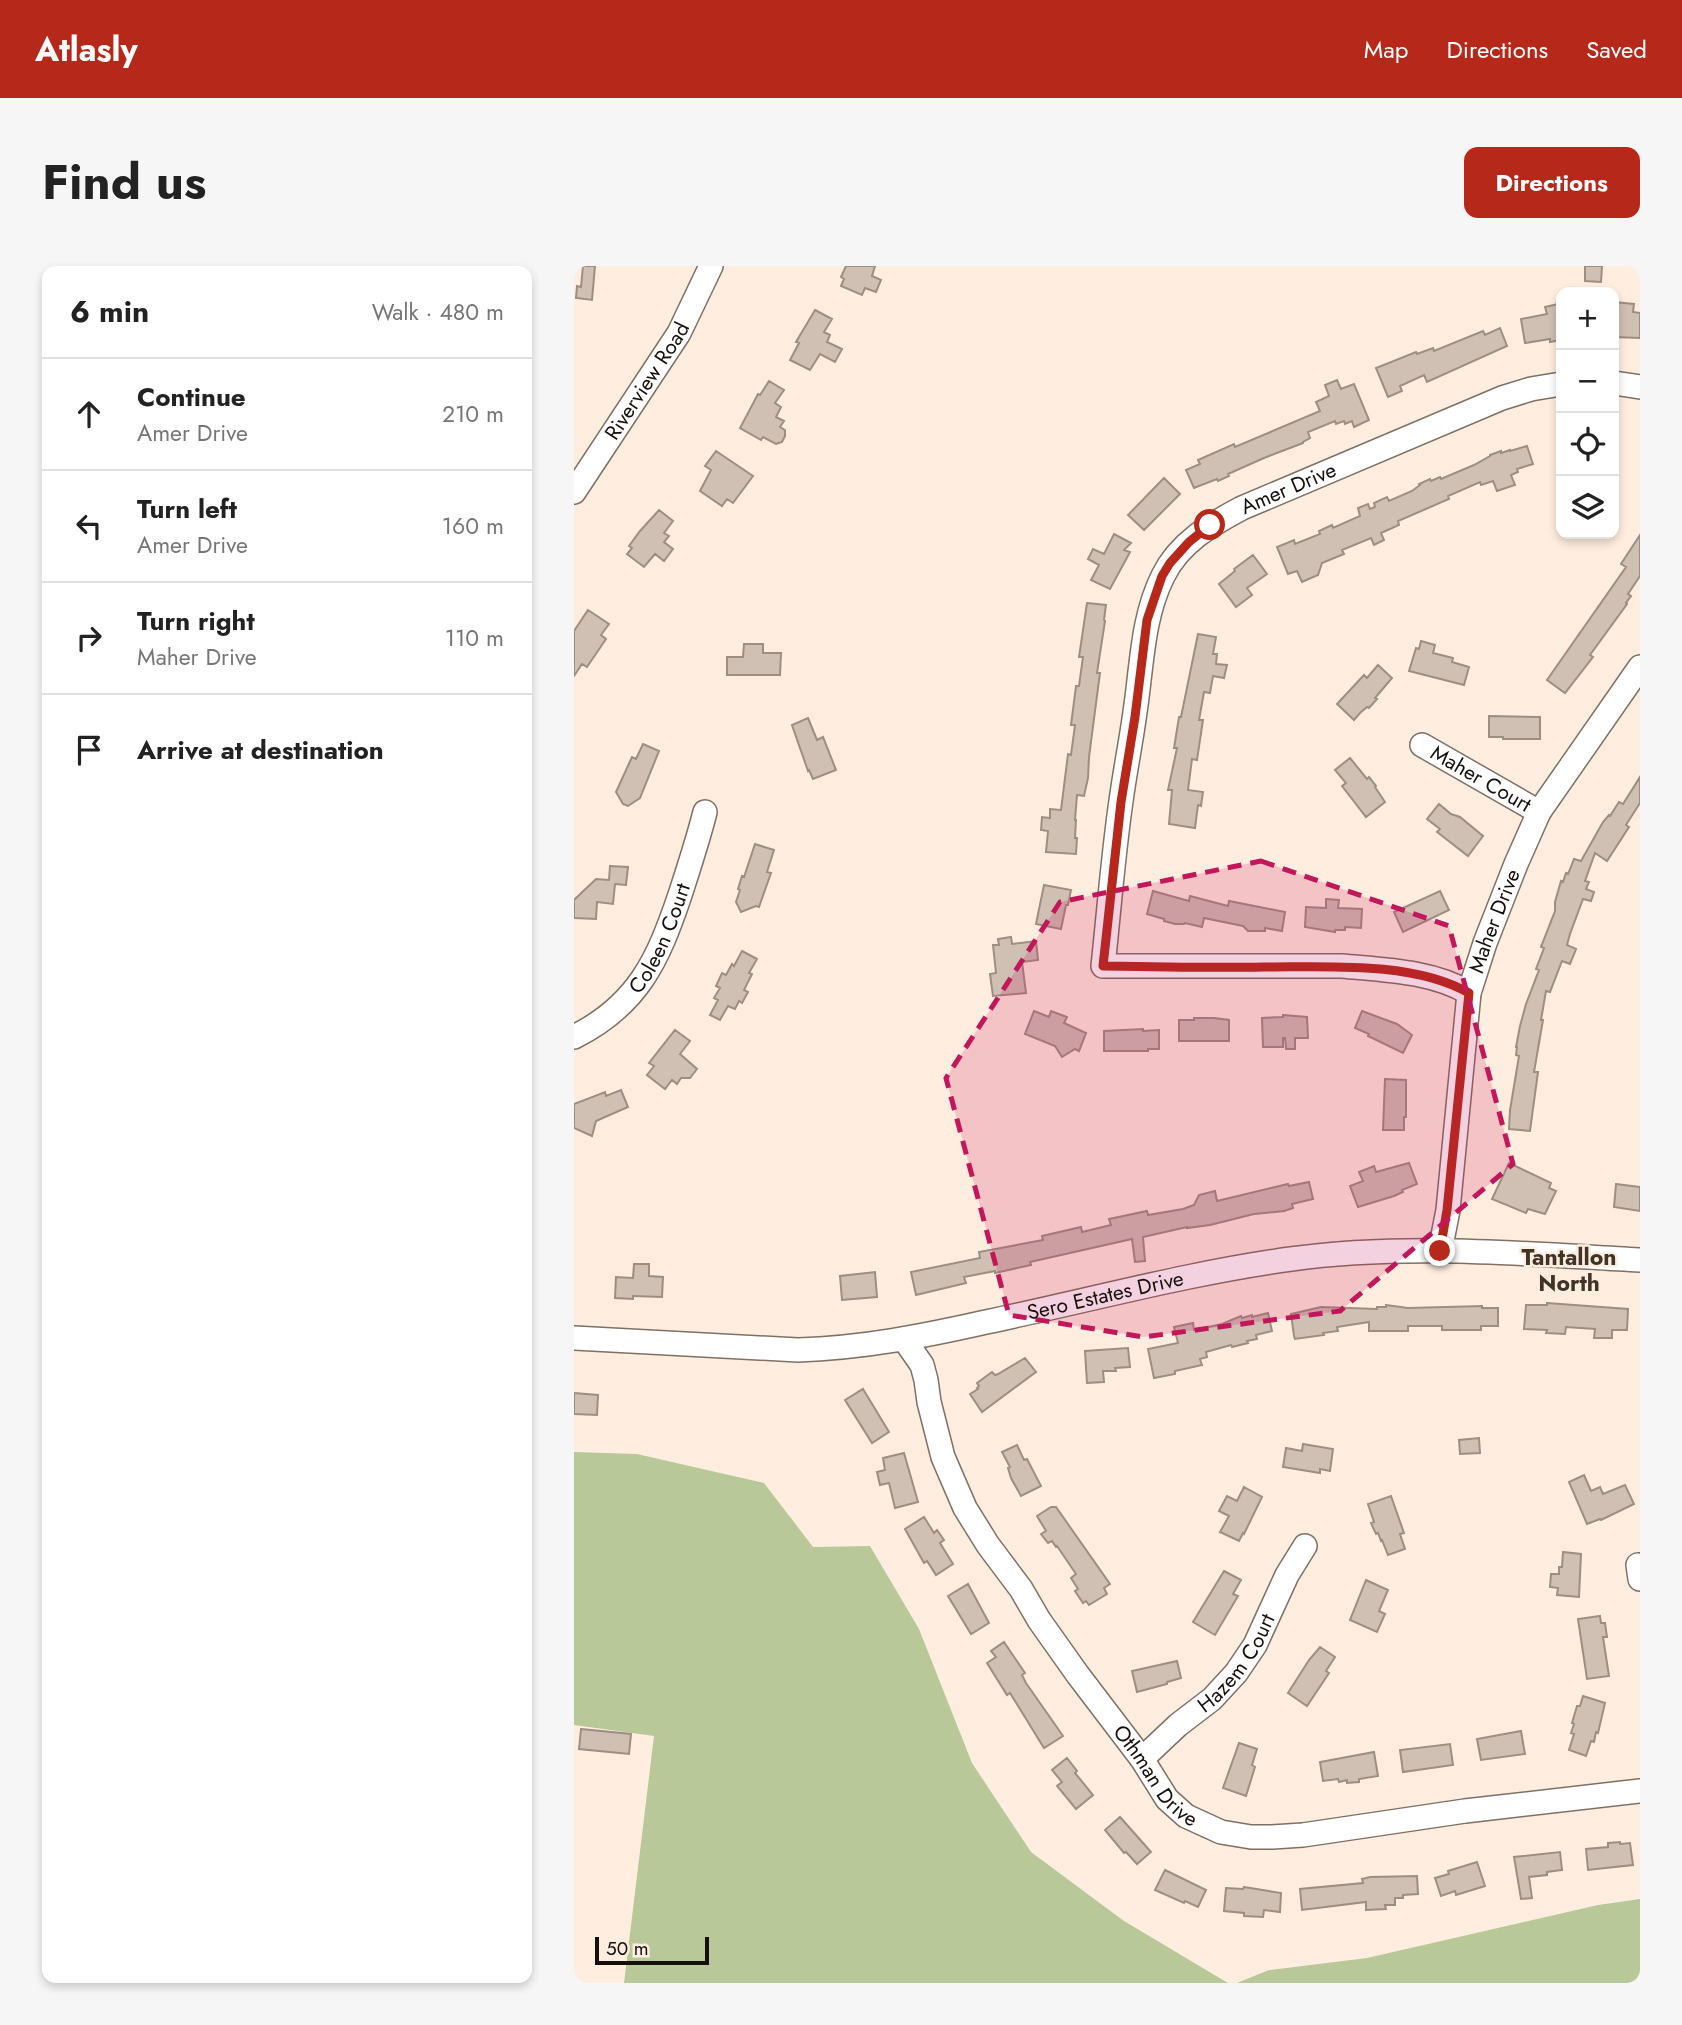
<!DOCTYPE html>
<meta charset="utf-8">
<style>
:root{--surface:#fff;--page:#f6f6f6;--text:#222;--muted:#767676;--line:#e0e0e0;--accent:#b6291a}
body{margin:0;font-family:Jost,sans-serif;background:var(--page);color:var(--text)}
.controls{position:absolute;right:21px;top:21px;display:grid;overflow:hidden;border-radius:14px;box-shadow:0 4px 10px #0003}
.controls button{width:63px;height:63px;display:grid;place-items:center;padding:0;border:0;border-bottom:2px solid var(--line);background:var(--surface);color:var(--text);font:35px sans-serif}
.scale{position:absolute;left:21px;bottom:18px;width:114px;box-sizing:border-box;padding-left:7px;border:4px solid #16100c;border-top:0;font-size:19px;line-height:24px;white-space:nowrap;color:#16100c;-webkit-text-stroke:5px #ffeee0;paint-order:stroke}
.stop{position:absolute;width:21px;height:21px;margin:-16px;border:5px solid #b6291a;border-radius:50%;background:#fff}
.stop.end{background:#b6291a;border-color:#fff;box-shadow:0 2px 7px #0008}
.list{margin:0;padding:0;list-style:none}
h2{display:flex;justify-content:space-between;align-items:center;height:91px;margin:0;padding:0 28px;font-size:30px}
h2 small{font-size:23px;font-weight:400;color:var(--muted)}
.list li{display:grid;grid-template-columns:46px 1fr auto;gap:21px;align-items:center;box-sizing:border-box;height:112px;padding:0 28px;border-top:2px solid var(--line)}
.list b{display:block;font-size:26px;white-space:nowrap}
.list p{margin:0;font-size:23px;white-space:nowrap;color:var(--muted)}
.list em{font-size:23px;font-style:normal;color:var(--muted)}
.icon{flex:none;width:38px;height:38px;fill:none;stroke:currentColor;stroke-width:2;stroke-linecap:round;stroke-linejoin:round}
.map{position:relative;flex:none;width:1066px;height:1717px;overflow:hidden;border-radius:14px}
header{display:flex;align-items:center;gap:42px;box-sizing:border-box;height:98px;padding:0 35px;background:var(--accent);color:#fff}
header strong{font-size:33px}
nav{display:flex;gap:38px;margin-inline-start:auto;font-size:24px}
.intro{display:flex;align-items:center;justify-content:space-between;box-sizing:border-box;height:168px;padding:0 42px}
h1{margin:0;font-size:49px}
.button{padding:18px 32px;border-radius:14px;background:var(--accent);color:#fff;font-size:24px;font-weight:700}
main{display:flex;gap:42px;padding:0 42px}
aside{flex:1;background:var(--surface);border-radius:14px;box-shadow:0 4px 10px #0003}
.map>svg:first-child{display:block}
</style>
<header>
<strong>Atlasly</strong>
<nav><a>Map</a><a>Directions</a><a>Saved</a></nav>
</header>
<div class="intro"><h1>Find us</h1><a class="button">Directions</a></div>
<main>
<aside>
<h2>6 min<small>Walk · 480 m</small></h2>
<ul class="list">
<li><svg class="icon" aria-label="ahead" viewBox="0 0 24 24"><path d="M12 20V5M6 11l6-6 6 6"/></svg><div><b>Continue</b><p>Amer Drive</p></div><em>210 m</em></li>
<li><svg class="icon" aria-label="left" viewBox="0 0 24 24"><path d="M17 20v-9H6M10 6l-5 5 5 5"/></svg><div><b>Turn left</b><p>Amer Drive</p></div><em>160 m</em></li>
<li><svg class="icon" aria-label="right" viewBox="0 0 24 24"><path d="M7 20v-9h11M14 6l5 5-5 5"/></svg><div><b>Turn right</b><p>Maher Drive</p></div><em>110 m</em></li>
<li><svg class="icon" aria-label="arrive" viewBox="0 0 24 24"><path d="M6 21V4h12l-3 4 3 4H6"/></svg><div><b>Arrive at destination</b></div></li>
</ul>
</aside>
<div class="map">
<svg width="1066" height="1717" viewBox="0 0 1066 1717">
<rect width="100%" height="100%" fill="#ffeee0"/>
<path fill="#b9c898" d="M0 1186 63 1188 190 1217 239 1281 296 1280 345 1363 398 1497 457 1586 550 1655 654 1717H50L80 1470 0 1459Z
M1066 1633V1717H663L695 1704 793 1692 1024 1639Z"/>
<path fill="#d0c0b3" stroke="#9e8e82" stroke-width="2" d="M9 0H21L18 34 2 32 3 20 7 21Z
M272 0H301L298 10 307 14 302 26 291 22 288 29 267 20 270 13 267 11Z
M1011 0H1028L1027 16 1011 15Z
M1040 36 1060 38 1059 46 1066 47V72L1040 71Z
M984 38 985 47 987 46V74L976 76V73L951 77 947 53 973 48 971 41Z
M241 44 258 53 250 66 256 69 253 76 268 83 261 96 246 88 236 104 216 94 225 77 222 76Z
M926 62 933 80 853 116 850 109 826 120 828 125 814 131 802 102 842 86 843 88 859 82 860 85 909 65 911 69Z
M763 114 767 123 780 118 795 154 780 161 778 155 771 158 770 155 762 158 761 155 734 166 736 172 729 176V177L690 192 654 208 655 210 644 215 643 213 620 222 612 204 626 198 624 194 660 178 661 181 746 145 742 136 755 130 751 119Z
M195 115 210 124 201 137 207 141 202 151 210 155 206 161 211 164V170L208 176 202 178 189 171 187 174 166 162 184 128 186 129Z
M953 180 959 198 943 203 944 206 937 209 941 219 923 225 919 215 907 219 906 216 874 230 875 233 824 255 825 259 807 267 810 274 800 279 797 272 768 284 770 288 748 297 744 309 728 316 723 305 714 308 703 281 720 274 721 278 746 268 745 265 758 259 759 262 786 250 784 242 794 238 796 243 801 241 800 237 813 231 815 235 838 225 846 219 845 218 856 213 857 215 866 211 867 213 900 199 916 190V189L927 185V187L936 184V185Z
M142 185 179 210 159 237 153 233 148 240 126 225 137 204 131 200Z
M590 212 606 228 570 264 554 249Z
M85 244 99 255 90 267 95 270 90 276 99 283 90 295 81 288 70 301 53 288 58 282 55 280 66 265Z
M540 268 557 277 550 284 556 286 536 323 517 314 525 299 514 293 519 283 530 288Z
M1066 269V310L1054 328 1057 330 1052 337 1053 338 1016 389 1019 391 991 427 973 414 1052 301 1047 298Z
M679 289 693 308 673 322 678 329 662 341 645 318 661 305 660 303Z
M513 337 532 339 530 354 531 355 523 407H526L515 491 514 512 510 530 503 529 501 554H502L501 572H503L502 588 472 586 474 565 467 564 468 551 476 552V543L487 544 494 488 497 489 501 459H497L502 420H505L509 391H505Z
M14 344 35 358 27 369 32 373 13 401 8 398 0 410V365Z
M624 368 642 371 639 388H643L642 398 653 399 650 412 639 410 636 427 630 426 625 454H629L623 494 618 493 614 524 629 526 627 540 624 539 621 562 595 558 598 524H594L603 482H600L605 451H607Z
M847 375 861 379 859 387 879 392 878 396 895 401 890 419 835 405 842 382 845 383Z
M170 378H189V387H207L206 409H153V391H169Z
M804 399 818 412 801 432 803 433 795 442 793 441 786 447 780 454 763 438 790 409 793 412Z
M915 450 966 451V473H929V471H915Z
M234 452 243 474 249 471 262 504 239 513 235 504 234 505 218 459Z
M69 478 85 485 66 532 54 540 49 538 42 526 58 491 62 493Z
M776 492 793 513 795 511 802 520 801 521 811 536 792 551 768 520 772 517 761 504Z
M1066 511V537L1052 559 1055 561 1033 595 1021 587 1011 615 1015 616 1012 623 1020 626 1017 635 1009 633 996 668 993 679 1002 683 996 698 988 695 976 726 972 725 967 754H969L960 806H964L956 865 935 863 936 844 945 790 942 789 943 781H942L946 760 952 738 965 704 962 703 970 682 967 681 981 645V636L987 615 989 616 992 607 994 608 1000 593 1007 595 1029 556 1035 549 1036 550 1045 536 1049 538Z
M865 538 877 548 886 551 909 570 894 590 863 566 866 563 853 553Z
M181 578 200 584 193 606 197 607 185 641 182 640 167 646 162 636 166 624 164 623 168 610 170 611Z
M36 600 54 601 52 619 41 618 39 638 23 636 22 653 0 652V634L22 613 35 614Z
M470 619 497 624 494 639H492L487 663 462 658Z
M579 625 615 635 616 630 654 640 655 635 711 646 708 665 691 662V665H674L669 660 630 652 628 661 611 657 610 658H601L590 655V653L573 648Z
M866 625 875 644 829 666 820 646Z
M752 633 765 634 764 642 788 643 787 662 771 661V664H761V666L731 661 732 641 752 642Z
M437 671 438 678 462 675 464 694 448 696 452 727 419 730 416 708 422 707 419 679H425L424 673Z
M168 685 183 693 175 707 178 708 170 724 174 726 168 737 165 735 161 743 154 740 146 754 136 749 144 734 140 732 146 722 142 720 148 707 152 709 158 698 160 700Z
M460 745 475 751 477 745 493 751 490 757 512 767 505 785 501 783 488 791 481 780 451 768Z
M788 745 823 758 838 769 829 787 794 770 795 768 781 762Z
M709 749 733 751 734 772H721V783H712L711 772H709V781H689L688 752 709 751Z
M620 752H640L655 754V775H605V754H620Z
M569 763V765L585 764V783H574V785H530V765Z
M101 764 116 775 106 788 123 803 116 812H107L103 818 98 814 91 823 73 809 80 800 75 797Z
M811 813 832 814V851H830V864H809Z
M47 824 54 841 22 855 18 870 0 862V838L31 826 32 830Z
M835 897 843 918 828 924 829 926 820 930 784 941 776 920 789 915 785 906 800 900 802 906Z
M935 897 977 917 975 922 982 925 971 948 954 943 952 947 918 933Z
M735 916 739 933 718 938 719 942 710 945 680 948 636 959 613 962V961L569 971 571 995 561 996 558 973 456 996 457 999 421 1007V1005L390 1011 392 1017 342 1029 337 1006 406 992 405 986 469 974 468 970 507 961 508 966 537 959 535 953 573 945 574 949 609 943 620 939 625 929 641 925 643 935 714 918 715 920Z
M1042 918 1066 921V945L1040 941Z
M60 998H75V1010L89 1011 88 1031 59 1030V1033L41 1032 42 1011 59 1012Z
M301 1006 303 1031 268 1034 266 1010Z
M973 1037 1054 1043 1053 1064H1038V1072H1020L1021 1063 992 1061 991 1068 972 1067 973 1064 950 1063 952 1039H973Z
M812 1039 834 1042 908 1040V1042H924V1060H907V1064H868V1060H834V1065H795V1056L763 1061 764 1065 749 1067 750 1069 721 1073 720 1070 717 1048 747 1041 803 1043V1041H812Z
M694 1047 698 1065 682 1069 683 1073 673 1075 674 1077 658 1081 657 1079 632 1086 633 1091 626 1093 628 1099 601 1105V1108L580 1112 574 1083 604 1077 600 1061 619 1057 620 1064 648 1058 667 1050 668 1052 678 1049V1051Z
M554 1082 556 1101 541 1102 542 1105H529L530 1116 513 1117 511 1085Z
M451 1092 462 1106 408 1146 396 1128 404 1123 403 1122 405 1120 403 1117 418 1106 421 1109 424 1108Z
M289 1123 315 1166 298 1177 271 1134Z
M0 1127 24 1129 23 1149 0 1148Z
M905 1172 906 1187 886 1188 885 1174Z
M729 1178 759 1183 756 1205 746 1203V1207L709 1201 712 1182 728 1185Z
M443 1179 450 1194 453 1193 467 1220 447 1230 437 1212 434 1202 436 1201 428 1186Z
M330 1187 344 1236 321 1242 315 1217 306 1219 303 1206 311 1204 309 1192Z
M1010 1209 1017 1225 1026 1221 1029 1228 1051 1219 1060 1238 1027 1254 1026 1253 1013 1258 995 1216Z
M670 1221 688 1231 670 1268 669 1267 665 1275 646 1266 655 1250 645 1245 653 1230 663 1235Z
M817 1230 830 1267 826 1268 831 1283 814 1289 808 1274 807 1275 804 1267 802 1268 797 1257 800 1256 794 1238Z
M477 1241H482L536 1318 530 1322 533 1328 515 1339 512 1335 509 1337 501 1325 504 1323 497 1312 502 1308 483 1280 482 1281 478 1275 474 1277 467 1268 472 1265 463 1250Z
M350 1251 360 1267 363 1264 370 1274 366 1277 379 1298 362 1309 353 1295 350 1297 331 1263Z
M989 1286 1007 1288 1005 1331 983 1329 984 1322 976 1321 977 1308H985V1301H988Z
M650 1305 667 1314 659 1328 664 1330 641 1369 619 1356Z
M792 1314 814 1324 805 1345 811 1348 803 1366 776 1354Z
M394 1318 415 1357 397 1368 374 1330Z
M1026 1350 1027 1357H1031L1033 1371H1029L1035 1410 1013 1413 1004 1353Z
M430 1376 451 1407 448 1409 452 1417 489 1470 470 1482 436 1427 433 1429 413 1397 422 1391 417 1385Z
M746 1381 761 1391 752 1405 755 1407 733 1440 714 1427 735 1394Z
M603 1395 607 1412 593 1416V1418L563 1426 558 1405Z
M1009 1430 1031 1437 1024 1467 1022 1466 1020 1476 1017 1475 1012 1490 995 1484 1000 1468 997 1467 1000 1458 998 1457 1003 1440H1006Z
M7 1463 57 1468 55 1488 5 1483Z
M947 1465 951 1488 907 1494 903 1473Z
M665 1477 683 1483 678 1499 681 1501 672 1530 649 1522Z
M876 1478 879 1499 829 1506 826 1484Z
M800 1486 804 1510 785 1513V1516L773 1517V1514L765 1516 764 1513 749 1515 746 1496Z
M493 1492 503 1505 501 1507 519 1529 502 1543 483 1520 488 1516 478 1504Z
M546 1551 577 1586 563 1598 552 1586 550 1587 531 1564Z
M1046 1576V1578L1056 1577 1059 1599 1014 1604 1012 1583 1034 1581V1577Z
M986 1586 988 1604 973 1606V1609L955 1611 958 1632 947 1633 940 1591Z
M903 1596 911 1620 882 1629 881 1625 867 1630 861 1612 875 1608 874 1605Z
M591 1604 632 1624 624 1641 611 1635 610 1637 581 1624Z
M843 1610 844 1628 829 1629V1632H821V1639H811L812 1643 792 1644V1636L728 1644 726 1623 789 1617 788 1613 796 1611Z
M670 1621 707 1627 706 1646 690 1644 689 1651 670 1650V1647L650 1645 652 1622 669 1623Z"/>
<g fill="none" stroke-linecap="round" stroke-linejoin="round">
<defs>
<g id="minor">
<path d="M1040 117 1066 121"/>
<path id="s1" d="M0 226 105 67 137 0"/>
<path id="s2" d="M848 479 965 546"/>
<path id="s3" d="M895 727C858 705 810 704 768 700H529C535 645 539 590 547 535 551 505 557 476 561 446 568 400 568 352 589 310 605 277 636 259 668 242L928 132 957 123 987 118"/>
<path id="s4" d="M0 771C64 739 84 694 106 629 115 601 124 574 131 546"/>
<path id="s5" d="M866 985 874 944 895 727 911 677 942 598 965 546 1066 401"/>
<path id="s6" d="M0 1072 224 1084C288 1082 350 1070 412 1056 513 1035 614 1007 717 993 832 977 951 988 1066 994"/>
<path id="s7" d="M330 1073 348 1099 352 1114 355 1136 369 1191 391 1242 414 1279 447 1323 465 1354 504 1409 568 1493 593 1533 612 1550 647 1566 677 1571H698L729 1569 891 1545 1066 1525"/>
<path d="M1064 1299 1066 1313"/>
<path id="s8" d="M568 1493 604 1459 638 1433 662 1407 681 1379 713 1309 731 1280"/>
</g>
</defs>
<use href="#minor" stroke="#7f7064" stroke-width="26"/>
<use href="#minor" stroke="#fff" stroke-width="23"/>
</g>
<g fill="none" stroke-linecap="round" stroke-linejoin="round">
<path stroke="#b6291a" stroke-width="9" d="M636 259 615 276 596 297 588 310 573 354 561 451 547 536 529 700C582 701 636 702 690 701 753 701 839 695 895 727L873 944 866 985"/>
</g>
<path fill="#c2185b" fill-opacity="0.2" stroke="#c2185b" stroke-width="5" stroke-dasharray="14 9" stroke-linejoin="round" d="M687 595 875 660 939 898 766 1045 569 1071 435 1049 372 812 486 636Z"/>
<g text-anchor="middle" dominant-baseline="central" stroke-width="5" stroke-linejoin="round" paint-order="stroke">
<g font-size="21" fill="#16100c" stroke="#ffeee0">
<text stroke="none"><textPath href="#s1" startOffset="133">Riverview Road</textPath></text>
<text stroke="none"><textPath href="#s3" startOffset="922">Amer Drive</textPath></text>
<text stroke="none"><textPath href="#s2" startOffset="68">Maher Court</textPath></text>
<text stroke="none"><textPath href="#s5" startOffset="336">Maher Drive</textPath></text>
<text stroke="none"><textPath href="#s4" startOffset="135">Coleen Court</textPath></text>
<text stroke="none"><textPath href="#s6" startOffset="537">Sero Estates Drive</textPath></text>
<text stroke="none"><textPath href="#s8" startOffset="136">Hazem Court</textPath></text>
<text stroke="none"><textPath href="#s7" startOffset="511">Othman Drive</textPath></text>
</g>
<g font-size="23" font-weight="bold" fill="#403328" stroke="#ffeee0">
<text x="995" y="991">Tantallon<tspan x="995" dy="26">North</tspan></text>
</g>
</g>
</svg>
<div class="controls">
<button>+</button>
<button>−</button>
<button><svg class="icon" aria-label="locate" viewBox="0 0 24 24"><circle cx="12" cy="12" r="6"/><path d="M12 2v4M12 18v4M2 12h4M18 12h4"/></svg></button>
<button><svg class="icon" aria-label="layers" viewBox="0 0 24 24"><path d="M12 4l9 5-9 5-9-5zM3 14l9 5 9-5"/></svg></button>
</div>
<div class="scale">50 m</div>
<div class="stop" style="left:636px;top:259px"></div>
<div class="stop end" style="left:866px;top:985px"></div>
</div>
</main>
